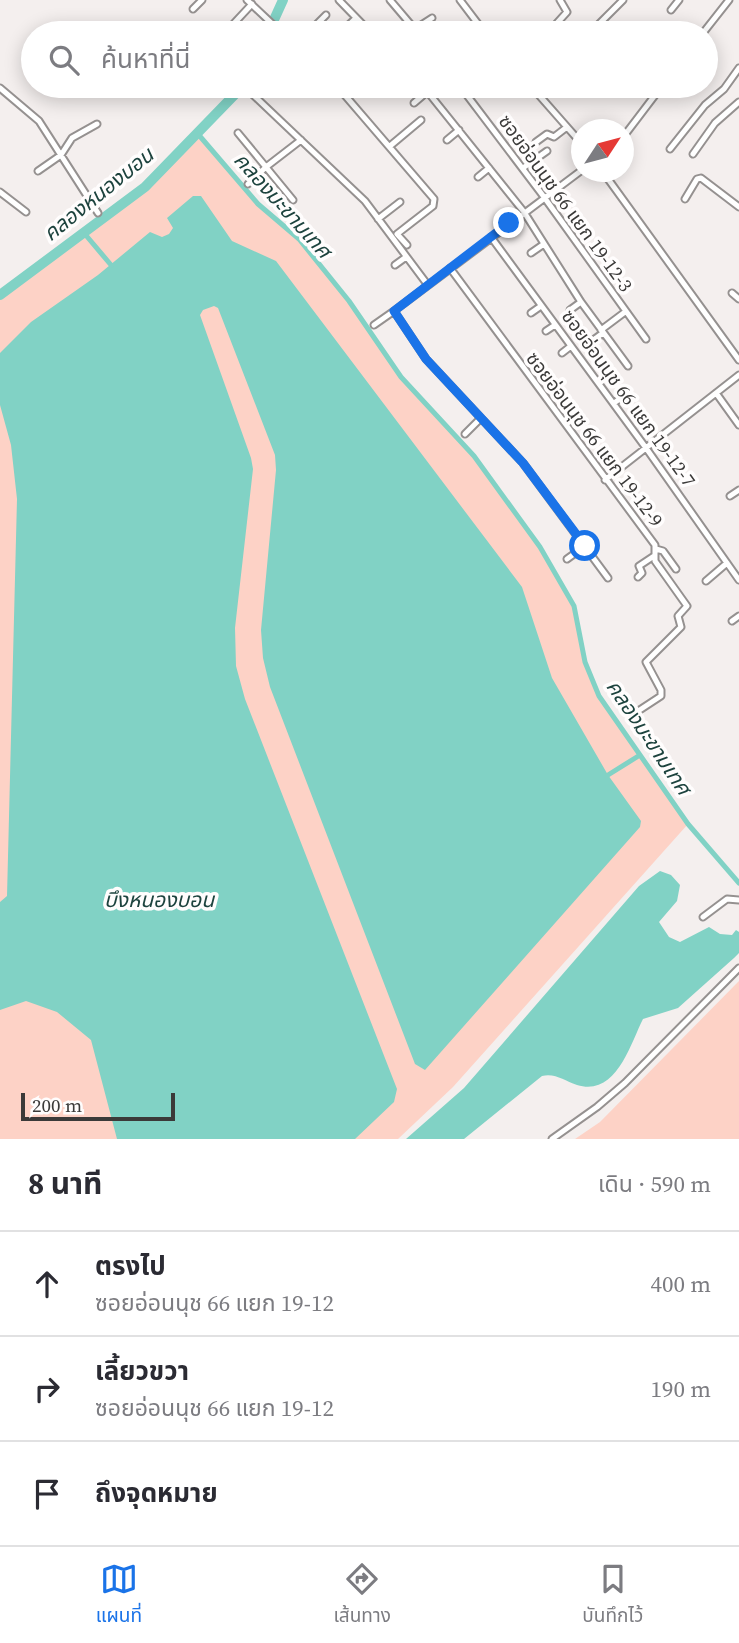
<!DOCTYPE html>
<html lang="th">
<meta charset="utf-8">
<style>
:root{--surface:#fff;--page:#f7f7f7;--text:#2b2b33;--muted:#7c7c81;--line:#e1e1e2;--accent:#1a73e8}
body{margin:0;font-family:"Source Serif 4","Noto Sans Thai",serif;background:var(--page);color:var(--text)}
.compass{position:absolute;left:571px;top:119px;width:63px;height:63px;border-radius:50%;background:var(--surface);box-shadow:0 4px 18px #0003;rotate:54deg}
.scale{position:absolute;left:21px;bottom:18px;width:154px;box-sizing:border-box;padding-left:7px;border:4px solid #3b3a39;border-top:0;font-size:19px;line-height:24px;white-space:nowrap;color:#3b3a39;-webkit-text-stroke:5px #fffdfd;paint-order:stroke}
.stop{position:absolute;width:21px;height:21px;margin:-16px;border:5px solid #1a73e8;border-radius:50%;background:#fff}
.stop.end{background:#1a73e8;border-color:#fff;box-shadow:0 2px 7px #0008}
.list{margin:0;padding:0;list-style:none}
h2{display:flex;justify-content:space-between;align-items:center;height:91px;margin:0;padding:0 28px;font-size:30px}
h2 small{font-size:23px;font-weight:400;color:var(--muted)}
.list li{display:grid;grid-template-columns:46px 1fr auto;gap:21px;align-items:center;box-sizing:border-box;height:105px;padding:0 28px;border-top:2px solid var(--line)}
.list b{display:block;font-size:26px;white-space:nowrap}
.list p{margin:0;font-size:23px;white-space:nowrap;color:var(--muted)}
.list em{font-size:23px;font-style:normal;color:var(--muted)}
.icon{flex:none;width:38px;height:38px;fill:none;stroke:currentColor;stroke-width:2;stroke-linecap:round;stroke-linejoin:round}
.map{position:relative;flex:none;width:739px;height:1139px;overflow:hidden}
.search{position:absolute;background:var(--surface);box-shadow:0 4px 18px #0003;left:21px;right:21px;top:21px;height:77px;display:flex;align-items:center;gap:18px;box-sizing:border-box;padding:0 24px;border-radius:38px;color:var(--muted);font-size:26px}
.sheet{height:406px;background:var(--surface)}
nav{display:flex;justify-content:space-around;align-items:center;box-sizing:border-box;height:98px;border-top:2px solid var(--line);background:var(--surface);font-size:19px;color:var(--muted)}
nav a{display:grid;justify-items:center;gap:4px}
nav .on{color:var(--accent)}
.map>svg:first-child{display:block}
</style>
<div class="map">
<svg width="739" height="1139" viewBox="0 0 739 1139">
<rect width="100%" height="100%" fill="#f4efee"/>
<path fill="#fdd2c6" d="M198 134 258 204 299 239 349 301 401 377 474 456 540 547 574 606 585 662 599 696 688 824 453 1087 398 1139H0V295L145 187Z
M739 981V1139H575L600 1122Z"/>
<path fill="#81d2c5" d="M193 196H201L232 241 276 261 522 587 552 678 608 775 641 821 640 827 425 1070 415 1064 270 687 263 658 261 630 276 470 275 455 218 308 214 306 203 310 200 315 251 458 253 469 235 628 236 666 245 699 397 1089 394 1102 355 1139H117L91 1040 57 1012 26 1001 0 1010V902L7 896 17 499 11 445 0 405V353L31 322 98 275 150 232 162 237 169 234 173 228 167 218Z
M660 871 671 875 680 885 677 901 659 922 669 937 680 942 709 927 720 934 732 935 736 930 739 932V953L734 958 678 1008 643 1019C630 1045 616 1097 577 1085 564 1081 556 1073 542 1076L464 1139H406L464 1088 639 886Z"/>
<g fill="none" stroke-linecap="round" stroke-linejoin="round">
<path stroke="#81d2c5" stroke-width="5" d="M198 134 258 204 299 239 349 301 401 377 474 456 540 547 574 606 585 662 599 696 688 824 739 883
M84 233 111 265
M608 775 640 755"/>
<path stroke="#81d2c5" stroke-width="10" d="M268 33 283 0
M0 295 145 187 243 86"/>
<defs>
<path id="minor" d="M247 0 282 33
M339 0 371 33
M390 0 418 33
M460 0 485 33
M193 9 202 0
M671 10 679 0
M415 29 432 18
M525 30 530 29 535 33
M225 33 252 4
M308 33 326 15
M340 33 356 18
M548 33 567 12 560 0
M590 33 623 0
M703 33 729 0
M337 86 434 199 433 206 397 234 407 245
M423 86 524 212 581 302 628 366
M460 86 544 197 646 339
M531 86 582 144
M0 88 39 121 98 213
M247 89 365 201 427 284
M414 103 428 91
M238 133 293 200
M624 136 662 86
M447 140 459 130
M536 142 547 134 554 137 567 127
M390 146 421 120
M670 149 705 105 724 89 739 68
M693 154 715 123 739 102
M523 168 547 151
M582 170 394 311 426 359 523 463 608 578
M38 171 61 155 72 138 97 124
M603 172 739 360
M478 177 489 168
M248 184 266 167 301 140
M0 192 26 212
M685 199 697 179 701 178 739 207
M378 219 400 202
M491 237 646 448 739 580
M531 253 544 244
M395 265 406 257
M450 268 655 545V561L687 606 678 616 681 627 646 662 661 690V696L632 715 624 710
M732 293 739 299
M570 310 581 302
M531 313 541 306
M374 325 394 311
M601 330 625 312
M546 331 555 325
M592 341 603 333
M562 353 571 346
M716 393 739 425
M614 403 624 396
M465 434 481 418
M605 480 739 375
M730 496 739 490
M656 549 663 551 676 569
M567 559 585 546
M638 577 642 573 639 566 654 556
M706 581 727 563
M732 621 739 616
M703 917 727 899 739 900
M552 1139 597 1107 625 1083 739 968"/>
</defs>
<use href="#minor" stroke="#959190" stroke-width="9"/>
<use href="#minor" stroke="#fff" stroke-width="5"/>
</g>
<g fill="none" stroke-linecap="round" stroke-linejoin="round">
<path stroke="#1a73e8" stroke-width="9" d="M509 223 394 311 426 359 523 463 585 546"/>
</g>
<g text-anchor="middle" dominant-baseline="central" stroke-width="7" stroke-linejoin="round" paint-order="stroke">
<g font-size="19" fill="#3b3a39" stroke="#fffdfd">
<text transform="translate(566 203) rotate(54)">ซอยอ่อนนุช 66 แยก 19-12-3</text>
<text transform="translate(629 398) rotate(54)">ซอยอ่อนนุช 66 แยก 19-12-7</text>
<text transform="translate(595 439) rotate(53)">ซอยอ่อนนุช 66 แยก 19-12-9</text>
</g>
<g font-size="21" font-style="italic" fill="#1d433e" stroke="#fffdfd">
<text transform="translate(98 194) rotate(-39)">คลองหนองบอน</text>
<text transform="translate(283 205) rotate(48)">คลองมะขามเทศ</text>
<text transform="translate(649 737) rotate(56)">คลองมะขามเทศ</text>
<text x="159" y="899">บึงหนองบอน</text>
</g>
</g>
</svg>
<svg class="compass" viewBox="-18 -18 36 36"><path d="M0-13l5 13h-10z" fill="#e53935"/><path d="M0 13l5-13h-10z" fill="#7c7c81"/></svg>
<div class="scale">200 m</div>
<div class="stop" style="left:585px;top:546px"></div>
<div class="stop end" style="left:509px;top:223px"></div>
<div class="search"><svg class="icon" aria-label="search" viewBox="0 0 24 24"><circle cx="10" cy="10" r="6"/><path d="M15 15l6 6"/></svg>ค้นหาที่นี่</div>
</div>
<section class="sheet">
<h2>8 นาที<small>เดิน · 590 m</small></h2>
<ul class="list">
<li><svg class="icon" aria-label="ahead" viewBox="0 0 24 24"><path d="M12 20V5M6 11l6-6 6 6"/></svg><div><b>ตรงไป</b><p>ซอยอ่อนนุช 66 แยก 19-12</p></div><em>400 m</em></li>
<li><svg class="icon" aria-label="right" viewBox="0 0 24 24"><path d="M7 20v-9h11M14 6l5 5-5 5"/></svg><div><b>เลี้ยวขวา</b><p>ซอยอ่อนนุช 66 แยก 19-12</p></div><em>190 m</em></li>
<li><svg class="icon" aria-label="arrive" viewBox="0 0 24 24"><path d="M6 21V4h12l-3 4 3 4H6"/></svg><div><b>ถึงจุดหมาย</b></div></li>
</ul>
</section>
<nav>
<a class="on"><svg class="icon" aria-label="map" viewBox="0 0 24 24"><path d="M3 6l6-2 6 2 6-2v14l-6 2-6-2-6 2zM9 4v14M15 6v14"/></svg>แผนที่</a>
<a><svg class="icon" aria-label="directions" viewBox="0 0 24 24"><path d="M12 3l9 9-9 9-9-9zM9 14v-3h6M13 9l2 2-2 2"/></svg>เส้นทาง</a>
<a><svg class="icon" aria-label="saved" viewBox="0 0 24 24"><path d="M7 4h10v16l-5-4-5 4z"/></svg>บันทึกไว้</a>
</nav>
